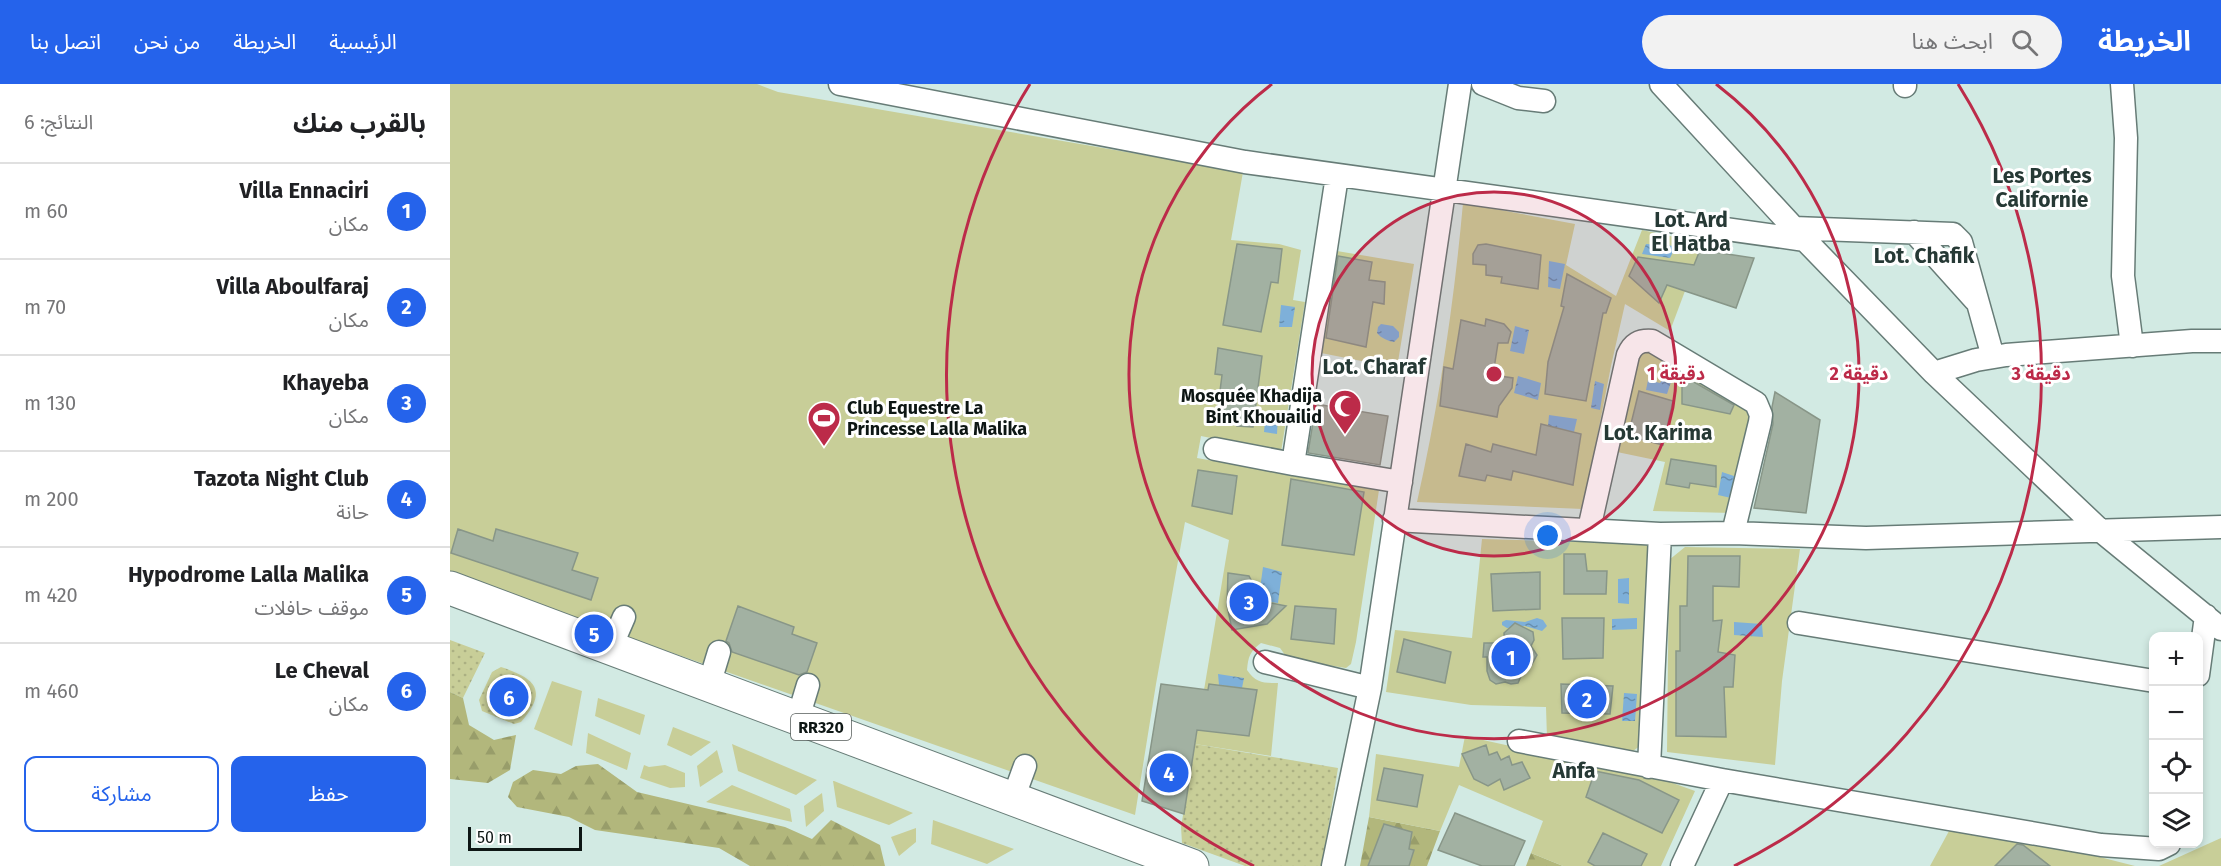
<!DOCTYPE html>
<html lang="ar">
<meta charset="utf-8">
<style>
:root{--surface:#fff;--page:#f2f2f2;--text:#202124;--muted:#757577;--line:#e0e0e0;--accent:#2563eb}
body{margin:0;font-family:"Fira Sans","Noto Sans Arabic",sans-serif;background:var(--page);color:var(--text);direction:rtl}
.controls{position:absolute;right:18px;bottom:18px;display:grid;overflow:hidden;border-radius:12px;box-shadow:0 3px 9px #0003}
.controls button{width:54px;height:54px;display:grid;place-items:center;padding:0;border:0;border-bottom:2px solid var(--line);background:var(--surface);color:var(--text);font:30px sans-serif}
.scale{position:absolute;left:18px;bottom:15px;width:114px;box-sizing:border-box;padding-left:6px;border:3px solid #0d1614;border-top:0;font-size:16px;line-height:21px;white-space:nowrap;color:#0d1614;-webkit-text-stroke:4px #fff;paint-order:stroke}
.you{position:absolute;left:1098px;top:452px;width:21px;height:21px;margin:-15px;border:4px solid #fff;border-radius:50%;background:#1a73e8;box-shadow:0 0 0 9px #1a73e833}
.badge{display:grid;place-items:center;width:39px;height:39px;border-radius:50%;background:var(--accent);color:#fff;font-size:20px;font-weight:700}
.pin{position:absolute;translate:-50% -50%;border:3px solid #fff;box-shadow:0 2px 6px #0006}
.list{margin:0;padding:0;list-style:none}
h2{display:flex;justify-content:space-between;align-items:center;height:78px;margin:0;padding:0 24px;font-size:26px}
h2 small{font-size:20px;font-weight:400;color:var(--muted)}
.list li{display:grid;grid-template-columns:39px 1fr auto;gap:18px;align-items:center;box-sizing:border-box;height:96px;padding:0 24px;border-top:2px solid var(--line)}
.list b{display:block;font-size:22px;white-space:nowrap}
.list p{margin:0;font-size:20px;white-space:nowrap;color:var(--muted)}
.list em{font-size:20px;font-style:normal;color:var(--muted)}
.actions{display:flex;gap:12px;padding:18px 24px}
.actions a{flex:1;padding:14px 0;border:2px solid var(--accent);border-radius:12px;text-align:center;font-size:21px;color:var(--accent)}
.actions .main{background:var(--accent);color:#fff}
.icon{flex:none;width:33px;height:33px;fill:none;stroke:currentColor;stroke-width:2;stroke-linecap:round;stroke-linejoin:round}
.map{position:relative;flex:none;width:1771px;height:782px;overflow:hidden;direction:ltr}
header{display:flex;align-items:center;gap:36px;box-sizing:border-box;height:84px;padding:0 30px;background:var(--accent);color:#fff}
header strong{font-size:28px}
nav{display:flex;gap:33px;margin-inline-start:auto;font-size:21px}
.search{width:420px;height:54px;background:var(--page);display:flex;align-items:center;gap:15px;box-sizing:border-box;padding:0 21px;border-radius:33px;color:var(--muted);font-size:22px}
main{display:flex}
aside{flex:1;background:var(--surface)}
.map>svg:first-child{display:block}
</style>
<header>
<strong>الخريطة</strong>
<div class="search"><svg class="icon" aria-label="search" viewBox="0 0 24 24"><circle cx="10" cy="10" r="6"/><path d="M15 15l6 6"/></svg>ابحث هنا</div>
<nav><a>الرئيسية</a><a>الخريطة</a><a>من نحن</a><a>اتصل بنا</a></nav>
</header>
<main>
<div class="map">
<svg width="1771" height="782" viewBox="0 0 1771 782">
<defs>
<pattern id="grass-dots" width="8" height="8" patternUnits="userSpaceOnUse" patternTransform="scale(1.5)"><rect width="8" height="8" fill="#c8ce98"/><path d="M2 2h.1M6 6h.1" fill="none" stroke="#abb082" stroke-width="1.8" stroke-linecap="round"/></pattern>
<pattern id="forest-firs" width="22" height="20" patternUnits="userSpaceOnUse" patternTransform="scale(1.5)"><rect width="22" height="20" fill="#b2b77c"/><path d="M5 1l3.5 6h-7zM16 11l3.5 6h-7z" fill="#989d6a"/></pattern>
<pattern id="water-ripples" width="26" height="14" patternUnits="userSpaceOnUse" patternTransform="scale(1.5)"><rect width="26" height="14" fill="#7eb0d9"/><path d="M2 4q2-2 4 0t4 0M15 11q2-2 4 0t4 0" fill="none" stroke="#668eaf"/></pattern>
</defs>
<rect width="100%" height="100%" fill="#d2eae3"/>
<path fill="url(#grass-dots)" d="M0 556 35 569 13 614 0 608Z
M51 583C85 594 99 606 71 638L64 640 32 627 29 616 42 588Z
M745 660 888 684 872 782H795L732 759 731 743Z"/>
<path fill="url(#forest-firs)" d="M0 608 13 614 19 641 44 656 66 651 60 686 38 699 0 695Z
M148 680 187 708 335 743 362 755 381 736 430 761 435 782H300L269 764 145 746 119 733 67 723 58 713 63 698 83 686 111 690 126 682Z
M919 733 990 747 977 782H910Z
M1081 769 1113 782H1076Z"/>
<path fill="#c8ce98" d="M0 0H307L328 8 793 88 781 156 829 160 851 166 843 216 855 218 831 368 751 352 747 374 929 406 906 558 901 580 896 584 838 575 830 564 811 559C800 567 798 573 797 586 806 599 813 599 828 599L821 672 745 660 779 456 735 438 706 600 685 731 0 491Z
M1013 119 1125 140 1116 181 1166 212 1192 146 1253 159 1220 247 1175 220 1161 282 1133 425 967 418C989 320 1004 219 1013 119Z
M881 166 964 180 947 284 866 268Z
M1196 261 1297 323 1301 336 1282 429 1203 427 1215 378 1167 368 1182 273Z
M1032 455 1199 460 1194 659 1183 667 1097 654 1096 623 1021 621 936 608 945 546 1022 554Z
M1235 463 1350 465 1332 597 1325 681 1217 668 1219 476Z
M102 597 132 607 122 662 84 645Z
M148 614 195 631 190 651 145 632Z
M223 643 261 658 241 672 217 661Z
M138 649 181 669 177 686 136 669Z
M1015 652 1188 690 1220 698 1245 707 1211 782H1113L1081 769 1093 737 1009 701 990 747 919 733 926 670 1009 683Z
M282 660 367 696 346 711 288 687Z
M267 666 273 688 250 703 247 682Z
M194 681 199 683 215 681 235 689V703L220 704 190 694Z
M383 697H384L463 729 439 741 387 723Z
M282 701 340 725 342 738 256 718Z
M372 709 374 727 356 743 354 722Z
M483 736 564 765 537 780 481 760Z
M1505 736 1685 782H1480Z
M466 744V758L449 772 441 753Z
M1771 754V782H1709Z"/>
<path fill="url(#water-ripples)" d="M1196 160 1226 162 1220 174 1192 170Z
M1099 177 1115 180 1110 205 1098 203Z
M831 221 845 223 842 243H829Z
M931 240 943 242 949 248V253L944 258C938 257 931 254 927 249L928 243Z
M1065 242 1079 246 1074 270 1060 267Z
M1068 292 1091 299 1088 316 1064 309Z
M1198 296 1210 299 1212 296 1221 298 1217 310 1196 306Z
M1145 297 1154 300 1150 326 1141 324Z
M816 328 828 330 827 350 814 348Z
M1099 331 1127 335 1124 348 1098 342Z
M1272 388 1287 393 1281 414 1268 411Z
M813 483 832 488 828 519 812 517 809 512Z
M1179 494V520L1168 519V495Z
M1087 534 1093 536 1097 542 1092 547 1075 542 1057 544 1052 541V538L1056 536 1075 538Z
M1187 534V545L1162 546V535Z
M1284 538 1312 540 1313 553 1284 551Z
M768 590 794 594 792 604 769 601Z
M1174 609 1187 610 1185 637H1172Z"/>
<path fill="#a2b1a2" stroke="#889688" stroke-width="1.5" d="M787 160 832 165 828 199 821 198 811 248 773 241Z
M1036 160 1091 171 1088 205 1051 199 1052 193 1036 191V181L1023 180V170L1028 161Z
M1250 166 1304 174 1286 224 1217 201 1209 219 1179 192 1188 173 1244 181Z
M888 172 922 178 919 196 935 198 934 220 923 218 916 263 876 254Z
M1117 190 1161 214 1156 229H1153L1136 317 1095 310 1098 278 1114 223 1111 222Z
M1036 235 1054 240 1061 248 1058 259H1048L1043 291 1063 294 1062 304 1049 322 1047 333 990 322 994 283 1003 285 1011 236 1035 242Z
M768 264 812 272 803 343 787 342 788 335 767 331 772 291 765 290Z
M1237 294 1284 321 1280 330 1232 320V301Z
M1189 307 1223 317 1213 361 1178 352Z
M1325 308 1370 336 1356 429 1304 424 1323 340 1322 323Z
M866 320 938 332 930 381 858 369Z
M1091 340 1131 350 1123 401 1063 387 1061 396 1037 391 1035 397 1009 392 1016 360 1041 368 1043 360 1086 371Z
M1221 375 1266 382V403L1240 399 1239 404 1216 400Z
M748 386 787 392 782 430 742 422Z
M841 395 914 408 904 471 832 461Z
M8 445 43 457 46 445 128 469 122 486 148 494 141 516 1 469Z
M1114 470H1135L1137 487H1157L1156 510H1114Z
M1238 472H1290L1289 503 1263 502V537L1272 536 1268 568 1285 571 1283 603H1274L1276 653 1226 652V567H1230V522H1237Z
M1090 488V525L1043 527 1041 490Z
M778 489 799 492 812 517 836 522 817 540 782 546 777 521Z
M288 522 344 543 342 550 367 559 357 588 349 591 282 568 279 559 276 557Z
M845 522 886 525 884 560 841 555Z
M1112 534H1154L1153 574 1113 575Z
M1065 539 1083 548 1084 556 1081 562 1087 571 1081 582 1074 585 1068 599 1061 600 1055 598 1046 600 1040 596 1037 587V573H1033L1034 559H1055L1054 549Z
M954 555 1001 568 995 599 947 588Z
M711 600 758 606 759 600 807 606 799 652 747 646 734 730 692 717Z
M1111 600 1163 602 1160 630 1112 629Z
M1036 661 1039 671 1047 668 1051 676 1059 672 1062 681 1072 678 1080 694 1054 706 1050 695 1038 702 1024 695 1012 670Z
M934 684 973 691 967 723 927 716Z
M1145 687 1189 696 1229 716 1212 749 1136 713Z
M1005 729 1075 757 1064 782H1032L988 766Z
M934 740 962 748 959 765 964 766 959 782H918Z
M1153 749 1197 770 1191 782H1145L1138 778Z
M1567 760 1573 761 1600 782H1545Z"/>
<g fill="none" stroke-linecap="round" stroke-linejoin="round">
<defs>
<path id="minor" d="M390 0 795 78 1355 156
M1033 0 1068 14 1094 17
M1211 0 1355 156 1484 289 1651 447 1771 545
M1455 0V2
M1672 0 1676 54 1673 192 1682 262
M887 92 843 380 951 398
M1344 144 1503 150 1511 158 1543 273
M1464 148 1525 216
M1484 289 1526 276 1556 271 1742 257H1771
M765 365 843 380
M944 436 1210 450 1283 449 1416 454 1771 443
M1139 445 1178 271C1183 260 1189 256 1202 257L1306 319 1311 331 1310 338 1283 449
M1349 539 1704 597
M161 563 174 533
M815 578 920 604
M1748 591 1756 532
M259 601 269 568
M348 634 358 601
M1069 657 1272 696 1651 761 1709 765 1719 760
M1199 683 1210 450
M563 715 575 682
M883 782 920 604 1010 0
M1232 782 1272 696"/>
<path id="highway" d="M0 504 742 782"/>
</defs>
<use href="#minor" stroke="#677c77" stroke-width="25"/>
<use href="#highway" stroke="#677c77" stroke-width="35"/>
<use href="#minor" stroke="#fff" stroke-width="22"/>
<use href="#highway" stroke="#fff" stroke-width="33"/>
</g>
<circle cx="1044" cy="290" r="182" fill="#bc2b49" fill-opacity=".12"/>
<g fill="none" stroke="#bc2b49" stroke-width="3">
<circle cx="1044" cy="290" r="182"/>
<path d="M1266 0A365 365 0 1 1 822 0"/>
<path d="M804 782A547 547 0 0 1 580 0M1508 0A547 547 0 0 1 1284 782"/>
</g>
<defs>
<symbol id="mosque-pin" viewBox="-11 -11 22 30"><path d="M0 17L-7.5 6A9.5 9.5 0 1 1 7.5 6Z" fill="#bc2b49" stroke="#fff"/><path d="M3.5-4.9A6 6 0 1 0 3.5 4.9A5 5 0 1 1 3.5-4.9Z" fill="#fff"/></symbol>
<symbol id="stadium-pin" viewBox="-11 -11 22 30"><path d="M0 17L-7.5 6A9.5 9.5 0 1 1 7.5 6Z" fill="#bc2b49" stroke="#fff"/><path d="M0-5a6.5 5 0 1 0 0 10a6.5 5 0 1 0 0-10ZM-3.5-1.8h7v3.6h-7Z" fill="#fff"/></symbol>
</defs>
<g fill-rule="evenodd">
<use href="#mosque-pin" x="876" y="303" width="38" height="52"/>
<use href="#stadium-pin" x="355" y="315" width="38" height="52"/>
</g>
<g text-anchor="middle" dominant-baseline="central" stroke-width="6" stroke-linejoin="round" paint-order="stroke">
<rect fill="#fff" stroke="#565c5a" stroke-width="1.5" x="341" y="630" width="60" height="26" rx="4.5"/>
<g font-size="16" font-weight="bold" fill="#0d1614">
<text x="371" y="643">RR320</text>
</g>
<g font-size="18" font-weight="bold" fill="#0d1614" stroke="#fff" text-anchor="end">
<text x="872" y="312">Mosquée Khadija<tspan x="872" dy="21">Bint Khouailid</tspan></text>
<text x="397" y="324" text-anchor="start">Club Equestre La<tspan x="397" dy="21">Princesse Lalla Malika</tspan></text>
</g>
<g font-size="21" font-weight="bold" fill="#263935" stroke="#fff">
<text x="1592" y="92">Les Portes<tspan x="1592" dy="24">Californie</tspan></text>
<text x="1241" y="136">Lot. Ard<tspan x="1241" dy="24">El Hatba</tspan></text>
<text x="1474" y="172">Lot. Chafik</text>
<text x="924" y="283">Lot. Charaf</text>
<text x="1208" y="349">Lot. Karima</text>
<text x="1124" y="687">Anfa</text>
</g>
</g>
<circle cx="1044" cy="290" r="9" fill="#bc2b49" stroke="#fff" stroke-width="3"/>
<g font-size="18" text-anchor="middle" font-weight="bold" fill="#bc2b49" stroke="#fff" stroke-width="6" stroke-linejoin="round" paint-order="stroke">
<text x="1226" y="296">1 دقيقة</text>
<text x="1409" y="296">2 دقيقة</text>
<text x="1591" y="296">3 دقيقة</text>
</g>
</svg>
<div class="controls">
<button>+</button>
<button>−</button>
<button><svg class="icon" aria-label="locate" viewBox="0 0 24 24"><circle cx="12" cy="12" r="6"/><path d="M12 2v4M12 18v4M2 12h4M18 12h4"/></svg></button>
<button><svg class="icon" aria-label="layers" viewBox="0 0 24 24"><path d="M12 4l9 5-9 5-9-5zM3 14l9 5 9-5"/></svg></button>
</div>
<div class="scale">50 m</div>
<div class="you"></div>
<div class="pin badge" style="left:1061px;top:573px">1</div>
<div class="pin badge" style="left:1137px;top:615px">2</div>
<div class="pin badge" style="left:799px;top:518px">3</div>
<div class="pin badge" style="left:719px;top:689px">4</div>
<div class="pin badge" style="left:144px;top:550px">5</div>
<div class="pin badge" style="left:59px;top:613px">6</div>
</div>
<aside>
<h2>بالقرب منك<small>النتائج: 6</small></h2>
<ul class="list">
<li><span class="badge">1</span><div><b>Villa Ennaciri</b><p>مكان</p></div><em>60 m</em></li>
<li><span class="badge">2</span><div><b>Villa Aboulfaraj</b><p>مكان</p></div><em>70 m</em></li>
<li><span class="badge">3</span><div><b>Khayeba</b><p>مكان</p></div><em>130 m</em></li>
<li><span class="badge">4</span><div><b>Tazota Night Club</b><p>حانة</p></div><em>200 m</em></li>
<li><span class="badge">5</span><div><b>Hypodrome Lalla Malika</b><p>موقف حافلات</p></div><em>420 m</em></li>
<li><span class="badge">6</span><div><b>Le Cheval</b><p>مكان</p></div><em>460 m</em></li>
</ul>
<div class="actions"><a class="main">حفظ</a><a>مشاركة</a></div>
</aside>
</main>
